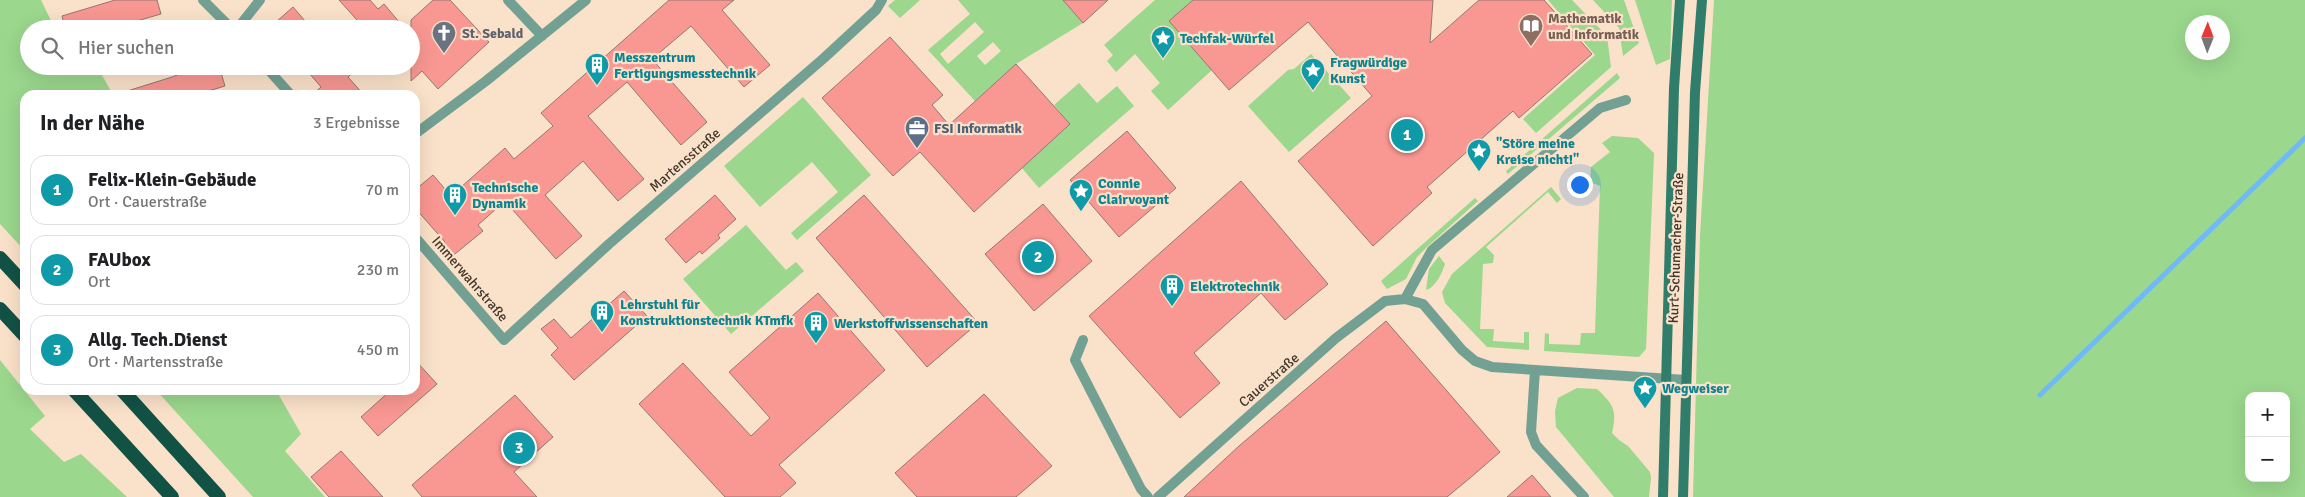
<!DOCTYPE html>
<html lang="de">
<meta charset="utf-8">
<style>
:root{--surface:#fff;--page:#f6f6f6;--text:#202124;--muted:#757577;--line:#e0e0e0;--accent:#2563eb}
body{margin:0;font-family:Signika,sans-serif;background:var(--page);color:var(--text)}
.controls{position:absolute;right:15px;bottom:15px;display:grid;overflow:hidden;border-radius:10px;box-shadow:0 5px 20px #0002}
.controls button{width:45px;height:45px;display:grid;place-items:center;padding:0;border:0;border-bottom:1px solid var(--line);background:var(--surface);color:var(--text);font:25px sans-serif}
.compass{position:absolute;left:2185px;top:15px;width:45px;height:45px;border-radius:50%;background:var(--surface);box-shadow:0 5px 20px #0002;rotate:1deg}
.you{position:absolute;left:1579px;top:184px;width:18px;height:18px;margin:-12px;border:4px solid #fff;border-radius:50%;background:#1a73e8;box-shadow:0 0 0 8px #1a73e833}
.badge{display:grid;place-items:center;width:32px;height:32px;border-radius:50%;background:var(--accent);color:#fff;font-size:16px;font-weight:700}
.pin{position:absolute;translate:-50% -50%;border:2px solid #fff;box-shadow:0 1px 5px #0006}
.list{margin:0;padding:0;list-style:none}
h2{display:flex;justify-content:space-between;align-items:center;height:65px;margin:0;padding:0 20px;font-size:21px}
h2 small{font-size:16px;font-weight:400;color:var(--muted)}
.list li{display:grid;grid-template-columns:32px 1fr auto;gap:15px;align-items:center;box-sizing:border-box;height:70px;margin:0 10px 10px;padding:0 10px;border:1px solid var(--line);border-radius:15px}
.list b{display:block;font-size:19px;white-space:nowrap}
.list p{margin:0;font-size:16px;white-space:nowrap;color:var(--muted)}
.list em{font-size:16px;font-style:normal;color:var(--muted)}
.icon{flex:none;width:28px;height:28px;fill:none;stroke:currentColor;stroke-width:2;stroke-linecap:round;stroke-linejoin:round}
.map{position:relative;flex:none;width:2305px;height:497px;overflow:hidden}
.search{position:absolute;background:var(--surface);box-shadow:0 5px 20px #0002;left:20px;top:20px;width:400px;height:55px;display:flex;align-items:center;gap:12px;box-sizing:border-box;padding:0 18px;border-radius:28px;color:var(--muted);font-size:19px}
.panel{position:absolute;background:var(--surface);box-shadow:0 5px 20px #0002;left:20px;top:90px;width:400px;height:305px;border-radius:15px}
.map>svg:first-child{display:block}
</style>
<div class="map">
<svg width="2305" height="497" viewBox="0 0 2305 497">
<rect width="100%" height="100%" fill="#fae1c9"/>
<path fill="#9bd78d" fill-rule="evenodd" d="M0 0H41L55 29H29V66H73L102 75 113 95H25V251L0 224Z
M895 0H920L900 18 888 6Z
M958 0H1063L1083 23 1016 64 975 101 928 50 970 14ZM975 22 984 32 948 64 940 54ZM993 42 1001 51 985 65 977 56Z
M1155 0H1193L1169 21 1212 70 1168 110 1151 91 1160 83 1135 54 1116 72 1107 61 1113 55 1104 45Z
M1548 0H1572L1607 36 1611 67 1536 133 1523 119 1595 55Z
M1593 0H1624L1639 43 1623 56 1619 28Z
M1635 0H1672L1670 59 1656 65Z
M1714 0H2305V497H1693L1700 236ZM2192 22H2222V52H2192ZM2249 396H2286V478H2249Z
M1311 54 1351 98 1289 152 1248 106 1288 70 1294 69Z
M1617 73 1620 78 1508 174 1506 171Z
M1079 83 1097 103 1117 86 1134 106 1039 188 1021 167 1070 124 1054 105Z
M803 97 871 175 797 240 791 233 838 192 812 162 760 207 724 166Z
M1612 136 1638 138 1654 153 1646 349 1639 357 1544 351 1545 333 1549 334V344L1580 345 1581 333H1595L1600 186 1590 182 1591 167 1610 152 1602 143Z
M1551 187 1561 199 1557 203 1548 192 1486 247 1494 255 1493 263 1483 264 1480 329H1494L1493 341 1524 343V332H1529V350L1487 347 1445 303 1442 292 1452 274Z
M1475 198 1478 201 1428 246 1417 257 1406 279 1387 289 1381 281Z
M746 225 786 270 796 262 804 271 731 334 683 279Z
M1439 256 1445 264C1442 273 1436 287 1426 290L1429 269Z
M0 360 45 416 30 429 64 462 81 454 127 497H0Z
M1577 388 1597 389C1614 405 1617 410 1612 433L1619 440 1628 446 1650 472 1651 478 1649 497H1614L1556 427 1555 411 1558 398Z
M156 390H276L301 434 285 451 325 497H253Z"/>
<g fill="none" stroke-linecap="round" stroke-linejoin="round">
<path stroke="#6fb9f9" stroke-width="5" d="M2040 395 2305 138"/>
</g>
<path fill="#f99792" stroke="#977673" d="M115 0H157L161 14 109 29H65L62 16Z
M339 0H370L378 9 384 4 405 29H365Z
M433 0H450L489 42 438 89 422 71 411 81V20Z
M669 0H734L722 10 770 65 744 87 691 26 652 59 707 122 681 145 627 82 588 116 644 179 618 201 583 161 545 195 582 236 556 259 505 201 478 225 483 231 450 258 440 245 445 242 415 208V190L433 175 451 196 505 148 514 159 553 126 541 113Z
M1063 0H1108L1083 23Z
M1193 0H1433L1430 43 1479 0H1544L1592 54 1519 118 1513 111 1427 187 1432 193 1373 246 1298 161 1372 96 1308 22 1229 90 1169 21Z
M293 7 312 29H268Z
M890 37 943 95 932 105 949 125 1016 64 1070 124 974 212 920 152 893 176 822 98Z
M192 66H219L225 86 195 95H125L124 92 172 77 193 69Z
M303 66H360L348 77 364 95H312L321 87Z
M1127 131 1176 188 1119 237 1070 180Z
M1241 181 1328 284 1285 320 1261 293 1194 353 1220 383 1180 418 1089 316Z
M715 195 736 219 718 235 720 238 702 254 700 251 686 263 665 239Z
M864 195 978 323 927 367 816 238Z
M1043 204 1092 261 1034 311 985 254Z
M624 291 647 316 574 380 551 355 558 348 541 329 554 319 571 338Z
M818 293 885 370 779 465 796 483 780 497H725L639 404 683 363 751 436 770 418 729 372Z
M1386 321 1500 452 1470 478 1447 497H1184L1239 446Z
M415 360 437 384 378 436 361 417 391 390H415Z
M984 394 1052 466 1016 497H917L895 473Z
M515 395 553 437 514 472 537 497H422L412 485Z
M341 451 383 497H329L311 477Z
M1532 475 1551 497H1507Z"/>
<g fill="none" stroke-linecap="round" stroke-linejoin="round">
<path stroke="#72a092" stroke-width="10" d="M203 0 232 29
M508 0 542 36
M237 29 260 0
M265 66 291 95
M415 134 486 81 586 0
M415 237 504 340 609 244 824 58 876 10 882 0
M1405 299 1432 250 1600 108 1626 100
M1083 340 1075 360 1141 489 1148 497
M1535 370 1531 432 1536 445 1584 497
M1158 497 1336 338 1385 301 1405 299 1423 304 1462 350 1475 361 1492 367 1686 380"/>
<path stroke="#317d6b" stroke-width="10" d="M1663 497 1674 88 1680 0
M1683 497 1695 92 1702 0"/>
<path stroke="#125245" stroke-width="14" d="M0 258 25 285
M0 309 25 336
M74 390 172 497
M122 390 219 497"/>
</g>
<defs>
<symbol id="library-pin" viewBox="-11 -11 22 30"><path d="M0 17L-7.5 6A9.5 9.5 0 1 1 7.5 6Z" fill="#8d6e63" stroke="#fae1c9"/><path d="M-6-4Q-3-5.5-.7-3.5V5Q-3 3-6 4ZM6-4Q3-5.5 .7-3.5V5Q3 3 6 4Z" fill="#fff"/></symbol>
<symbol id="church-pin" viewBox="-11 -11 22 30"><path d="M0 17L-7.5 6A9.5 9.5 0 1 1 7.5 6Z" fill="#6b7280" stroke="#fae1c9"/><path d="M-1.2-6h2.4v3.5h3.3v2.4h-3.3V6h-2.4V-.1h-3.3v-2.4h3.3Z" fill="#fff"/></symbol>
<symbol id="sight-pin" viewBox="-11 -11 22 30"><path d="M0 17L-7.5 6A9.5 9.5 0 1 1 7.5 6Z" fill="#0f9aa8" stroke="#fae1c9"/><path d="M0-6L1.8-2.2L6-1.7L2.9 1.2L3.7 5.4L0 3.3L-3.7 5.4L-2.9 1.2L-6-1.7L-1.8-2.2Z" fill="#fff"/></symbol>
<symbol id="building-pin" viewBox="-11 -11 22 30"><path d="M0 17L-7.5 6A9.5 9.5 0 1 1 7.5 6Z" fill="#0f9aa8" stroke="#fae1c9"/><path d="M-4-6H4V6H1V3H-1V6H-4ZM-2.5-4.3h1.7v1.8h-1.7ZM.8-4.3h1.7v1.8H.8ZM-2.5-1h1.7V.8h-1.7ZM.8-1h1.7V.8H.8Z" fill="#fff"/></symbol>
<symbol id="office-pin" viewBox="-11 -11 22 30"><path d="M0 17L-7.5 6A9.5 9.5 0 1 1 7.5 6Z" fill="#5c6f8a" stroke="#fae1c9"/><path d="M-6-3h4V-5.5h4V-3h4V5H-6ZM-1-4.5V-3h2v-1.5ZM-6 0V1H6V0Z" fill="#fff"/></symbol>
</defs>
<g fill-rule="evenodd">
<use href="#library-pin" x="1517" y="12" width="28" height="38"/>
<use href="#church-pin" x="430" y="19" width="28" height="38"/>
<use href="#sight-pin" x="1149" y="24" width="28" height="38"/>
<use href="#building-pin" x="583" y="51" width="28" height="38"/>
<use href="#sight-pin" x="1299" y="56" width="28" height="38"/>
<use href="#office-pin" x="903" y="114" width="28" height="38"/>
<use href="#sight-pin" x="1465" y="137" width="28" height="38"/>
<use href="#sight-pin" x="1067" y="177" width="28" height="38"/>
<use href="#building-pin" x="441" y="181" width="28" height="38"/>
<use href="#building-pin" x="1158" y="272" width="28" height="38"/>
<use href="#building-pin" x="588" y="298" width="28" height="38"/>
<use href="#building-pin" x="802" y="309" width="28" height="38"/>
<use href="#sight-pin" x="1631" y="374" width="28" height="38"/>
</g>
<g text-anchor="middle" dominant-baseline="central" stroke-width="4.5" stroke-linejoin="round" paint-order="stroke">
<g font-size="14" font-weight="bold" fill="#785e54" stroke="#fae1c9" text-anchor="start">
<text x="1548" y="18">Mathematik<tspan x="1548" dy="16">und Informatik</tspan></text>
</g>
<g font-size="14" font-weight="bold" fill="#5b616d" stroke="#fae1c9" text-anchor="start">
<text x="462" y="33">St. Sebald</text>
</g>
<g font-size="14" font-weight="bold" fill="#0d838f" stroke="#fae1c9" text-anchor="start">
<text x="1180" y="38">Techfak-Würfel</text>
<text x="614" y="57">Messzentrum<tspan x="614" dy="16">Fertigungsmesstechnik</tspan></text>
<text x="1330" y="62">Fragwürdige<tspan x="1330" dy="16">Kunst</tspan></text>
<text x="1496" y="143">"Störe meine<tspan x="1496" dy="16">Kreise nicht!"</tspan></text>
<text x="1098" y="183">Connie<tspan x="1098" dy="16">Clairvoyant</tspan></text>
<text x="472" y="187">Technische<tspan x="472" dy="16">Dynamik</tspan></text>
<text x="1190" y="286">Elektrotechnik</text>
<text x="620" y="304">Lehrstuhl für<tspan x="620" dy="16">Konstruktionstechnik KTmfk</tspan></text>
<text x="834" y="323">Werkstoffwissenschaften</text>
<text x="1662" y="388">Wegweiser</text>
</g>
<g font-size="14" font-weight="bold" fill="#4e5e75" stroke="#fae1c9" text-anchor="start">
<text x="934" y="128">FSI Informatik</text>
</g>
<g font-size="14" fill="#40362c" stroke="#fae1c9">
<text transform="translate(685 160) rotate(-41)">Martensstraße</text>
<text transform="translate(1676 248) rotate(-88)">Kurt-Schumacher-Straße</text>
<text transform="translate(470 279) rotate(49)">Immerwahrstraße</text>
<text transform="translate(1269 380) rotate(-41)">Cauerstraße</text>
</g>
</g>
</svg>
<div class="controls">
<button>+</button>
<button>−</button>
</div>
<svg class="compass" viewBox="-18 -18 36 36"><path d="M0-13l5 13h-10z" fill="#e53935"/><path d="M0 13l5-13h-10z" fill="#757577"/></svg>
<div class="you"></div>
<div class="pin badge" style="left:1407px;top:135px;background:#0f9aa8">1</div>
<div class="pin badge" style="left:1038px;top:257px;background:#0f9aa8">2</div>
<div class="pin badge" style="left:519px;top:448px;background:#0f9aa8">3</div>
<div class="search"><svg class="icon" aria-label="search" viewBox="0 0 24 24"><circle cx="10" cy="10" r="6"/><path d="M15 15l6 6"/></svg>Hier suchen</div>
<section class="panel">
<h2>In der Nähe<small>3 Ergebnisse</small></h2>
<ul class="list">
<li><span class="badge" style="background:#0f9aa8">1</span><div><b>Felix-Klein-Gebäude</b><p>Ort · Cauerstraße</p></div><em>70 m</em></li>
<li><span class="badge" style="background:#0f9aa8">2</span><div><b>FAUbox</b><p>Ort</p></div><em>230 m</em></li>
<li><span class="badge" style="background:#0f9aa8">3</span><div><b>Allg. Tech.Dienst</b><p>Ort · Martensstraße</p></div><em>450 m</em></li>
</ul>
</section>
</div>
